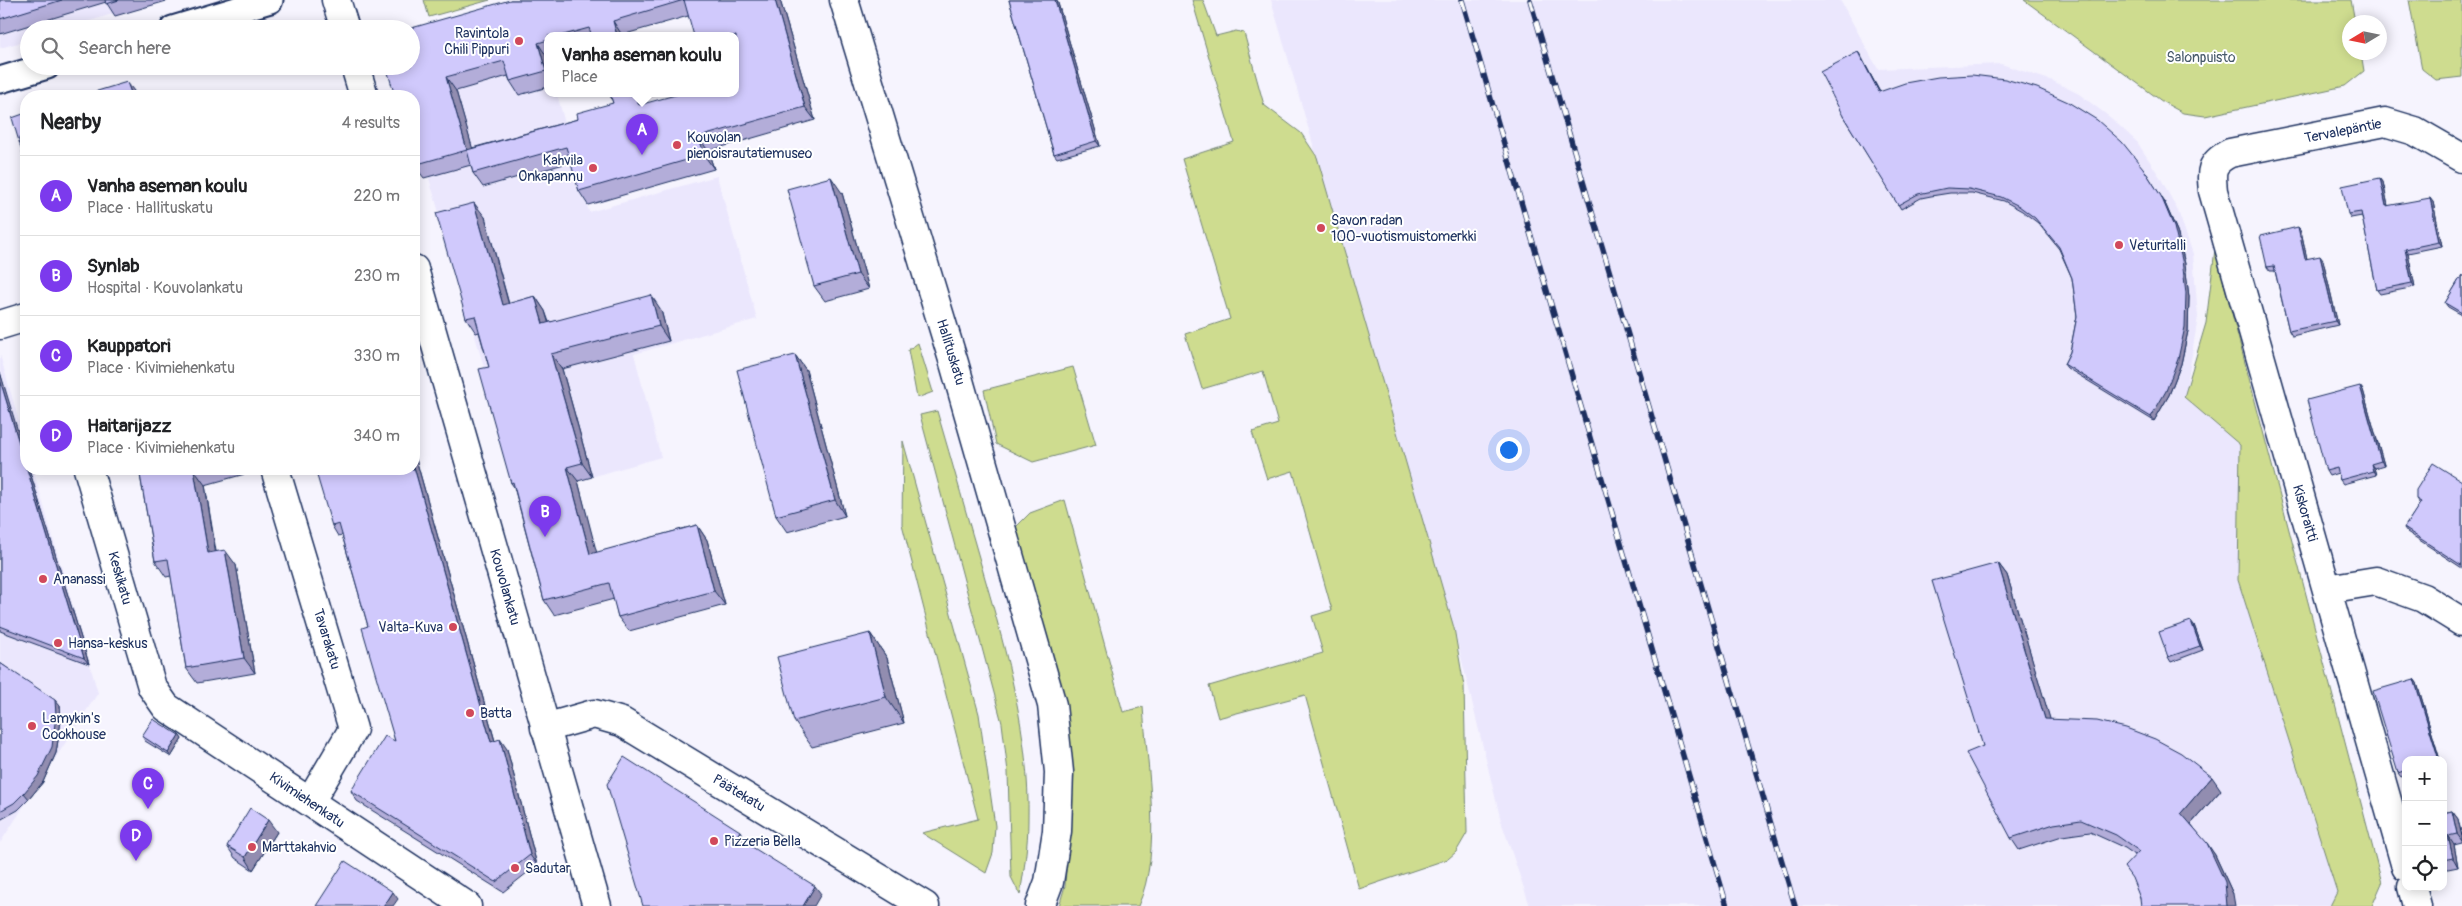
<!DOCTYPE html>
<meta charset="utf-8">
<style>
:root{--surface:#fff;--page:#f6f6f6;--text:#202124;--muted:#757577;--line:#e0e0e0;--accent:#7c3aed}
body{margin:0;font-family:Pangolin,sans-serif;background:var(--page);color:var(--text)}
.controls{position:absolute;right:15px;bottom:15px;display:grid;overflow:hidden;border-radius:10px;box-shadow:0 2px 12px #0003}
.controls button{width:45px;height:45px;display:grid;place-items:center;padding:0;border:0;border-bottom:1px solid var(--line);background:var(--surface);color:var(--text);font:25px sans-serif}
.compass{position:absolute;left:2342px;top:15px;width:45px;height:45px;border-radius:50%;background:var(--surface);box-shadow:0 2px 12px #0003;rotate:260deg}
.you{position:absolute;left:1508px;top:449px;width:18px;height:18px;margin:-12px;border:4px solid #fff;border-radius:50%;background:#1a73e8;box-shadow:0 0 0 8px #1a73e833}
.badge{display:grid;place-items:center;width:32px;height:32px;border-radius:50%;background:var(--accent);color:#fff;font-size:16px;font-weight:700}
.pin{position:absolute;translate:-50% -41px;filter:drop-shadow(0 1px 2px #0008)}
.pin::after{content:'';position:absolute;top:26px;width:18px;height:15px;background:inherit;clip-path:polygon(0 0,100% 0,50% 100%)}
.popup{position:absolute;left:544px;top:32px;width:195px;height:65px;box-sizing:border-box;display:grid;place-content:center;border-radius:10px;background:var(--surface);filter:drop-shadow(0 1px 4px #0005);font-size:16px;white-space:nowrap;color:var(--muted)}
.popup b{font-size:19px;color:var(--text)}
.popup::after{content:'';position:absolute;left:50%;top:100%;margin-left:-10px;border:10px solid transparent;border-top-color:var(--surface)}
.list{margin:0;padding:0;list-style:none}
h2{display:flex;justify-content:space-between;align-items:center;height:65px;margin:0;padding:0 20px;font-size:21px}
h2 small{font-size:16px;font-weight:400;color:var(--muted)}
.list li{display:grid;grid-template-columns:32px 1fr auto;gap:15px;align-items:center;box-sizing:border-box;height:80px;padding:0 20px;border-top:1px solid var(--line)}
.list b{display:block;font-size:19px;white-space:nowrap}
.list p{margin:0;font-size:16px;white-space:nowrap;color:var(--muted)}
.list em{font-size:16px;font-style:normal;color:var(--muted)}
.icon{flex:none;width:28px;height:28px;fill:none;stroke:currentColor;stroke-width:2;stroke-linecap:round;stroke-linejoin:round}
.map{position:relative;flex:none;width:2462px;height:906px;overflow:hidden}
.search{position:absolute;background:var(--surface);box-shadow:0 2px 12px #0003;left:20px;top:20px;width:400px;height:55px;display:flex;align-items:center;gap:12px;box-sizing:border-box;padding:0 18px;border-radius:28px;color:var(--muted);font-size:19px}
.panel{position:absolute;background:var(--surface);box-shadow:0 2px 12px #0003;left:20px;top:90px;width:400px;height:385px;border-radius:20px}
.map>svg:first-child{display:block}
</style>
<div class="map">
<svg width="2462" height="906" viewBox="0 0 2462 906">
<rect width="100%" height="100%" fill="#f6f4fe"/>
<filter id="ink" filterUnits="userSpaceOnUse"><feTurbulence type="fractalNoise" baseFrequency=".02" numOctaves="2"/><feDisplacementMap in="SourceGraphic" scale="10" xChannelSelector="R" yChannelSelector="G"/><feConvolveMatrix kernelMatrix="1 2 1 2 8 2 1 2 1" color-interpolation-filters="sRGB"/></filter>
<g filter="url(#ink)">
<path fill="#ebe7fd" d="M0 0H157L64 29H29V40L0 48Z
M1271 0H1840L1878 69 2001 64 2053 81 2079 94 2111 118 2137 142 2160 177 2178 211 2193 254 2198 317 2185 397 2240 445 2238 580 2337 893 2330 906H1530L1501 821 1454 628Z
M548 62V94H557L589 212 717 176 757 319 634 354 661 457 522 497 414 127 411 66Z
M0 355 26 446V469H33L98 693 0 843Z"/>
<path fill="#cedc8f" stroke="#748676" d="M424 0H490L429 17Z
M1192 0H1203L1216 36 1236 31 1244 33 1264 105 1301 133 1317 157 1454 628 1464 686 1467 833 1456 852 1448 859 1359 889 1305 695 1218 718 1209 686 1323 653 1312 616 1332 610 1293 471 1267 479 1252 432 1278 424 1263 371 1202 389 1185 334 1230 319 1182 159 1234 142Z
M2024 0H2351L2355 22H2350V52L2361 53 2364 71 2345 86 2205 116 2183 113 2163 102Z
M2409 0H2462V77L2436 80 2422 69Z
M2215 249 2382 883 2372 906H2330L2337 892 2238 580 2240 445 2184 397 2206 323Z
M918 343 933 392 917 398 908 350Z
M1073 367 1096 445 1033 462 996 444 984 390Z
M937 411C953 465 968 520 984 575 1007 654 1030 737 1028 820 1028 845 1024 870 1020 895L1011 877 1008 772 1002 723 920 415Z
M903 441 979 714 995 826 993 853 986 873 922 833 978 819 902 524Z
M1065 500 1123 712 1143 707C1147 766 1163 851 1138 906H1059L1065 886 1070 812 1065 714 1016 527 1030 513Z"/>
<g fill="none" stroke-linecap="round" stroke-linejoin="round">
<defs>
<path id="pedestrian" d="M173 29 270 0
M0 80 47 66"/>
<path id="minor" d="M0 325 26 317
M88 469 152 687 166 707 467 906
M275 469 353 729 310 802
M2327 589 2376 581 2423 598 2462 622
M545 728 594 714 622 722 925 906
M2406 867 2213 191C2211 171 2210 163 2230 153L2385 122 2415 131 2462 158
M2412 887 2417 906"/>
<path id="tertiary" d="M336 0 345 29
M844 0 954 363 1052 705 1059 772 1057 831 1049 882 1040 906
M355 66 364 96
M414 269 597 906"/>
</defs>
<use href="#pedestrian" stroke="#1b2f5e" stroke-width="29"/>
<use href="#minor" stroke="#1b2f5e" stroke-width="31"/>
<use href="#tertiary" stroke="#1b2f5e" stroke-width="31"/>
<use href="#pedestrian" stroke="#fff" stroke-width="25"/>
<use href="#minor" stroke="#fff" stroke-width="28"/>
<use href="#tertiary" stroke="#fff" stroke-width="28"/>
<defs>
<path id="rail" d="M1462 0 1727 906
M1530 0 1795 906"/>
</defs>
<use href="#rail" stroke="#1b2f5e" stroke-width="5.5"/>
<use href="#rail" stroke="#fff" stroke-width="4" stroke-dasharray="11" stroke-linecap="butt"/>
</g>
<path fill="#b3add9" stroke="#1b2f5e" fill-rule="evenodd" d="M0 0H170L115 16 106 2 0 34Z
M510 0H780L815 120 708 151 714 169 588 205 579 191 571 162 483 187 473 173 471 165 424 178 414 165V96ZM688 16 736 94 644 104 640 94H610L613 103 578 119 472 148 456 91 508 76 510 81 519 95 548 87V60L547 57 548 56V36H623L622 35Z
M1009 0H1057L1100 146 1057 158 1054 154Z
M1858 52 1880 92 2164 201 2177 231 2185 264 2189 297 2188 331 2181 364 2169 395 2154 421 2067 368 2064 364 2070 352 2077 316 2072 278 2059 249 2038 223 2022 211 2004 201 1972 193H1950L1931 196 1921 198 1901 209 1843 116Z
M2380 178 2383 182 2388 206 2433 202 2442 246 2408 253 2415 287 2380 294 2377 290 2362 216 2351 218 2348 214Z
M842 193 869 289 825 301 814 286Z
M485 217 509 304 535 296 545 311 549 322 661 310 669 341 562 369 592 477 578 481 596 553 697 525 707 540 725 605 629 631 618 617 614 599 554 615 544 600 514 487 511 483 489 367 479 332 476 333 466 318Z
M2298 227 2301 231 2307 259 2323 260 2338 325 2292 336 2289 331 2275 271H2270L2267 267Z
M2462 275V315L2448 307 2445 303Z
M795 355 806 370 845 516 787 532 776 516Z
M0 372 26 469H29L89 664 0 631Z
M2363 390 2384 465 2374 468 2376 475 2343 484 2340 480 2338 473 2329 476 2326 471Z
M414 452 495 741 507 749 537 865 503 892 357 801 351 791 395 741 368 626 342 535 338 536 332 526 414 469Z
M139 469H251L252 472 205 485 216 551 236 565 255 673 197 683 186 668 171 576 166 577 155 561Z
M2462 481V568L2407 532 2404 528 2420 504 2416 499Z
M1998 563 2007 575 2050 720 2221 790 2191 824 2215 855 2233 894 2135 855 2125 848 2090 832 2062 836 2019 850 2011 838 1983 746Z
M2194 625 2203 650 2171 662 2168 657Z
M870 633 887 658 904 723 812 747 794 721Z
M0 663 60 706 61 721 56 753 43 782 29 799 18 810 0 820Z
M2414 679 2417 683 2440 760H2406V775L2401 777 2398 773Z
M179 735 182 739 171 757 145 741 142 736Z
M2452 811 2458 819 2462 837V843L2454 845 2458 867 2443 870V813Z
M277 832 253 870 235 858 227 846Z"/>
<path fill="#928db0" stroke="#1b2f5e" d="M775 0H780L815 120 805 107Z
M1055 0H1057L1100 146 1096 141Z
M613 21 622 35 623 36H617Z
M538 43 547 57 548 60V75L546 71Z
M1858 52 1861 56 1882 97 1879 92Z
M446 77 456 91 477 164 467 150Z
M127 82 134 91 135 96H132Z
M635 94H640L648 119 639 105Z
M699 137 708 151 714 169 704 155Z
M2143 168 2164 201 2177 231 2185 264 2189 297 2188 331 2181 364 2169 395 2154 421 2151 417Z
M831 177 842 193 869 289 858 274Z
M2380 178 2383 182 2389 211 2386 206Z
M2430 198 2433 202 2442 246 2439 242Z
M474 203 485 217 513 320 503 305Z
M2298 227 2301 231 2308 264 2305 259Z
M2405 249 2408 253 2415 287 2412 283Z
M2320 256 2323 260 2338 325 2335 321Z
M651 295 661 310 669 341 659 326Z
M535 296 545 311 553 338 543 324Z
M551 354 562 369 592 477 582 463Z
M795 355 806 370 845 516 835 500Z
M0 372 26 458V466L0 380Z
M2360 386 2363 390 2384 465 2381 461Z
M414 452 498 752 491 742 414 467Z
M2371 464 2374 468 2376 475 2373 471Z
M567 467 578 481 601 569 590 554Z
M27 469H29L89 664 84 658Z
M194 470 205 485 218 568 208 553Z
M697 525 707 540 725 605 714 591Z
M225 550 236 565 255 673 244 658Z
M1998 563 2007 575 2054 732 2045 719Z
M2191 621 2194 625 2203 650 2200 646Z
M870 633 887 658 904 723 886 697Z
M2414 679 2417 683 2440 760H2439Z
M55 700 60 706 61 721 56 753 43 782 29 799 24 793Z
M179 735 182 739 171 757 168 753Z
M500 739 507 749 537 865 530 855Z
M2212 777 2221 790 2190 825 2181 813Z
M2452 811 2458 819 2462 837V841L2457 834Z
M268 820 277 832 253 870 245 857Z
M740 831 746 840 742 845 736 837Z
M2448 836 2454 845 2458 867 2453 858Z
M2207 843 2215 855 2233 894 2235 906H2227Z
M815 886 821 894 814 906H803Z
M393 892 398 899 393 906H384Z"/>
<path fill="#d0c9fc" stroke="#1b2f5e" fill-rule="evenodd" d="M0 0H62L0 19Z
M105 0H119L106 4Z
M510 0H775L805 107 699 137 704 155 579 191 566 147 473 173 467 150 414 165V96H395L386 66H411V29H408ZM684 0 694 36H736V94H679L639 105 635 94H610L613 103 577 113 578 119 467 150 446 77 504 61 510 81 546 71 538 43 548 40V36H560L589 28 592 36H617L613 21Z
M1009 0H1055L1096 141 1054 154Z
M1858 52 1879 92 1905 83 1938 77 1972 75 2005 79 2037 88 2068 102 2097 120 2122 142 2143 168 2161 196 2174 227 2182 260 2186 293 2185 327 2178 359 2166 391 2151 417 2064 364 2070 352 2077 316 2072 278 2059 247 2035 218 2019 206 2001 197 1969 189 1947 188 1928 192 1918 194 1898 205 1843 116 1820 72Z
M127 82 132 96H81Z
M26 113V165L12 118Z
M831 177 858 274 814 286 787 189Z
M2380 178 2386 206 2430 198 2439 242 2405 249 2412 283 2377 290 2361 212 2348 214 2342 186Z
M474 203 503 305 535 296 543 324 651 295 659 326 551 354 582 463 567 467 590 554 697 525 714 591 618 617 609 583 544 600 513 482 511 483 479 369 489 367 475 316 466 318 436 213Z
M2298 227 2305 259 2320 256 2335 321 2289 331 2274 266 2267 267 2260 236Z
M2462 275V313L2445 303Z
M795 355 835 500 776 516 737 370Z
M0 380 26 466V469H27L84 658 0 626Z
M2360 386 2381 461 2371 464 2373 471 2340 480 2337 468 2326 471 2307 400Z
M2433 463 2462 481V563L2461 565 2404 528 2421 502 2416 499V490Z
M414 467 491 742 500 739 530 855 496 882 351 791 385 736 395 741 362 628 368 626 339 524 332 526 315 469H414Z
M139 469H198L194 470 208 553 225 550 244 658 186 668 168 559 155 561Z
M1998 563 2045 719 2097 721 2126 728 2155 739 2181 753 2212 777 2181 813 2207 843 2225 882 2227 906H2141L2140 898 2132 878 2124 867 2139 851 2116 835 2081 820 2054 824 2011 838 1966 753 1983 746 1932 581Z
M2191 621 2200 646 2168 657 2159 632Z
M870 633 886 697 794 721 777 657Z
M0 663 55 700 56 715 52 747 38 776 24 793 14 803 0 811Z
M2414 679 2439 760H2406V770L2398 773 2373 691Z
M153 719 179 735 168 753 142 736Z
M624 757 740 831 736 837 815 886 803 906H643L607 784Z
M250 808 268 820 245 857 227 846Z
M2452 811 2457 834 2448 836 2453 858 2443 860V813Z
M345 861 393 892 384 906H316Z"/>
</g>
<g fill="#d1495b" stroke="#fff" stroke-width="2">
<circle cx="519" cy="41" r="5"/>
<circle cx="677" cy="145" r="5"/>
<circle cx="593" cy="168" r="5"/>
<circle cx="1321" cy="228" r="5"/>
<circle cx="2119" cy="245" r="5"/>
<circle cx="43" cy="579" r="5"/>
<circle cx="453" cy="627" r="5"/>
<circle cx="58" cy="643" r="5"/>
<circle cx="470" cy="713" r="5"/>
<circle cx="32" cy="726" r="5"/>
<circle cx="714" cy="841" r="5"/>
<circle cx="252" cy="847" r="5"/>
<circle cx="515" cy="868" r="5"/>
</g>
<g text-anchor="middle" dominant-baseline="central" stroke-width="4" stroke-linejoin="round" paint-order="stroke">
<g font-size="14" fill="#1b2f5e" stroke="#fff" text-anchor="start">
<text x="509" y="33" text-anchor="end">Ravintola<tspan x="509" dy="16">Chili Pippuri</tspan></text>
<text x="687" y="137">Kouvolan<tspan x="687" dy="16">pienoisrautatiemuseo</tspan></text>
<text x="583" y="160" text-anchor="end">Kahvila<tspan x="583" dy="16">Onkapannu</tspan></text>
<text x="1331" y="220">Savon radan<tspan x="1331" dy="16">100-vuotismuistomerkki</tspan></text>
<text x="2129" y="245">Veturitalli</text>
<text x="53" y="579">Ananassi</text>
<text x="443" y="627" text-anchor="end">Valta-Kuva</text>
<text x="68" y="643">Hansa-keskus</text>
<text x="480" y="713">Batta</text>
<text x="42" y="718">Lamykin's<tspan x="42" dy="16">Cookhouse</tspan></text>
<text x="724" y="841">Pizzeria Bella</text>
<text x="262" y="847">Marttakahvio</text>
<text x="525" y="868">Sadutar</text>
</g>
<g font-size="14" fill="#485a6a" stroke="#fff">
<text x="2201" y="57">Salonpuisto</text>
</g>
<g font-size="14" fill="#1b2f5e" stroke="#fff">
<text transform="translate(2343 131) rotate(-11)">Tervalepäntie</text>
<text transform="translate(951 352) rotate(73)">Hallituskatu</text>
<text transform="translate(2305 513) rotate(74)">Kiskoraitti</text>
<text transform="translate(120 578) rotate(74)">Keskikatu</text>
<text transform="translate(505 587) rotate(74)">Kouvolankatu</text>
<text transform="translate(327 639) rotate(73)">Tavarakatu</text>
<text transform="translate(739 793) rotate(31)">Päätekatu</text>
<text transform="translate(307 800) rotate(34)">Kivimiehenkatu</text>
</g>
</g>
</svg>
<div class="controls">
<button>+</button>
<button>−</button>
<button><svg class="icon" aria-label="locate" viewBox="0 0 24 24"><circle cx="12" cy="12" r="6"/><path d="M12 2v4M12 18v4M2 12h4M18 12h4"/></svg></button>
</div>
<svg class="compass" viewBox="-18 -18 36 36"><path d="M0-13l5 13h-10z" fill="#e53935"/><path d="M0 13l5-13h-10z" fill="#757577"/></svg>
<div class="you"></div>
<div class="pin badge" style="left:642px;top:155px">A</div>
<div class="popup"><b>Vanha aseman koulu</b>Place</div>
<div class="pin badge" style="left:545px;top:537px">B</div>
<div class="pin badge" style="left:148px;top:809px">C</div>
<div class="pin badge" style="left:136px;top:861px">D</div>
<div class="search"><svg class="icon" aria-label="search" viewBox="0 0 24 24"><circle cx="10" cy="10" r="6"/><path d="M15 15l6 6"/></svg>Search here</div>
<section class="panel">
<h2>Nearby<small>4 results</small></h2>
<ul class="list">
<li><span class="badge">A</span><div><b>Vanha aseman koulu</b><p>Place · Hallituskatu</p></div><em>220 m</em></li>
<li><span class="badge">B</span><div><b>Synlab</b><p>Hospital · Kouvolankatu</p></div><em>230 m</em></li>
<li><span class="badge">C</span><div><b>Kauppatori</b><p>Place · Kivimiehenkatu</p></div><em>330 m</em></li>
<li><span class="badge">D</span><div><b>Haitarijazz</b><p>Place · Kivimiehenkatu</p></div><em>340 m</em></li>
</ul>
</section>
</div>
